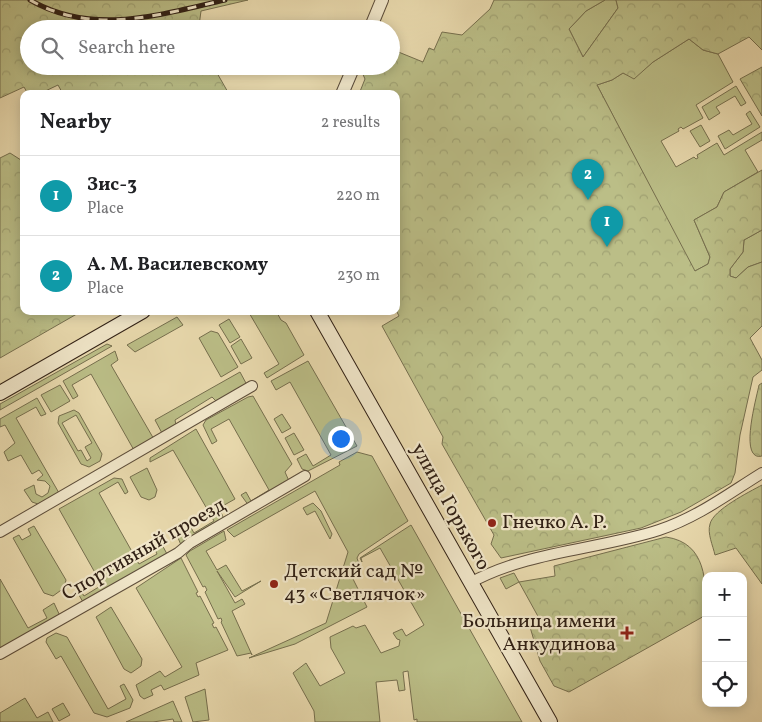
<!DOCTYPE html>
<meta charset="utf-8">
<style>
:root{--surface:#fff;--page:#f2f2f2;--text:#202124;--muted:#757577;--line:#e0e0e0;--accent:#7c3aed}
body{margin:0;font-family:Vollkorn,serif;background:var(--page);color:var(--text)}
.controls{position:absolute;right:15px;bottom:15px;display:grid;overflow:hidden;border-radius:10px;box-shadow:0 2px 12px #0003}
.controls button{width:45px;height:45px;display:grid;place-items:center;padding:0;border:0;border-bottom:1px solid var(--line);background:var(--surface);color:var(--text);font:25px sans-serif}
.you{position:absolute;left:340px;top:438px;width:18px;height:18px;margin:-12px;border:4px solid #fff;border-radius:50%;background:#1a73e8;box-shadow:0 0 0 8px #1a73e833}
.badge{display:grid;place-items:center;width:32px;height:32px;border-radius:50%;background:var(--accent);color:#fff;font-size:16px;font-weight:700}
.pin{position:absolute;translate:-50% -41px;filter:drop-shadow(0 1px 2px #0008)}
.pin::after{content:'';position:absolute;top:26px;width:18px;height:15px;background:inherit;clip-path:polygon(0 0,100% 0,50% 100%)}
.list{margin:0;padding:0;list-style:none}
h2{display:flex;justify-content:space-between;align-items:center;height:65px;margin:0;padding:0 20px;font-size:21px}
h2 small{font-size:16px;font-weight:400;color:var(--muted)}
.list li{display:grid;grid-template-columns:32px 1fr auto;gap:15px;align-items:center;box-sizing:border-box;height:80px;padding:0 20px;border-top:1px solid var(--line)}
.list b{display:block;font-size:19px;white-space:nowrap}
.list p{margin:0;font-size:16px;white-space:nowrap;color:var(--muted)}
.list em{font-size:16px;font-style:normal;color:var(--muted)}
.icon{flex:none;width:28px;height:28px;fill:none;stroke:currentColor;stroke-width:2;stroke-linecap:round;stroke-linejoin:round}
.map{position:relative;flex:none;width:762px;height:722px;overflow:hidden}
.search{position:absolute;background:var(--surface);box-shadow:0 2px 12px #0003;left:20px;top:20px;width:380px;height:55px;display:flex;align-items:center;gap:12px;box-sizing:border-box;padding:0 18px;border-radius:28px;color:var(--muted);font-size:19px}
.panel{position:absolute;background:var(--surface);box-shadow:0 2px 12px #0003;left:20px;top:90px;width:380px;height:225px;border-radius:10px}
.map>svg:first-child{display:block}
</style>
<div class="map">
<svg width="762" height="722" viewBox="0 0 762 722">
<defs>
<pattern id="forest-crowns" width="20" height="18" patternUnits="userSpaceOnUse" patternTransform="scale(1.25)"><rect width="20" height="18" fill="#bbbe87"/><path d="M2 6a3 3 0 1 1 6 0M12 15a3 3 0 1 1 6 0" fill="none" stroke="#a1a374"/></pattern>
</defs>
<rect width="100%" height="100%" fill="#e9daae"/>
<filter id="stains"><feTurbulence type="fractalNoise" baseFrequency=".004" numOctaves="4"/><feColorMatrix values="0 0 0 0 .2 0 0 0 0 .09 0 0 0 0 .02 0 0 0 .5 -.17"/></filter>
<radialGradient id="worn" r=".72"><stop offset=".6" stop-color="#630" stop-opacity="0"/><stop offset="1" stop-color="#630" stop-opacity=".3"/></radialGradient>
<path fill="#bbbe87" stroke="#766f4e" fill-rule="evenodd" d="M605 0H616L618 8 583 57 569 29 586 11Z
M689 39 703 50 718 54 733 82 696 105 703 118 683 129 681 127 678 129 679 131 661 141 676 167 694 157 696 159 698 158 697 155 717 143 724 155 762 132V140L745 150 758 172 724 192 717 207 694 220 710 257 708 264 695 271 680 260 659 204 597 85 612 80 623 73 634 78 653 62Z
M736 86 746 103 741 106 735 96 716 107 720 113 709 120 702 107Z
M750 111 760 127 725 149 718 136 729 130 733 135 752 124 746 114Z
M701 125 710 141 700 147 690 131Z
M762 230V262L748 267 736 278 730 276V269L743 252 744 240Z
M248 311H276L281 320 286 323 304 355 267 378 264 373 279 364Z
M177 317 183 325 135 352 127 345Z
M229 319 240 337 230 343 219 325Z
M211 331 218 333 238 367 221 377 199 338Z
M241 339 252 358 241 364 231 346Z
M107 344 112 346 0 410V404Z
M115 351 118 360 111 365 155 441 135 452 91 374 72 385 78 396 73 399 63 381Z
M308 361 357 446 308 471 302 469 297 459 306 454 313 466 331 455 290 382 276 390 271 381Z
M240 372 247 385 217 402 212 397 175 420 176 425 164 431 163 435 155 420Z
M60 385 70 401 51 412 41 395Z
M253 396 292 464 285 472 289 481 249 506 241 495 246 492 251 501 269 490 229 419 211 429 217 441 212 444 203 425 206 420 248 397Z
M37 398 46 414 41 416 36 407 16 418 59 493 38 504 32 502 24 490 34 485 36 494 42 497 48 493 50 486 45 481 37 480 43 475 39 470 32 474 21 455 8 461 4 452 15 443 5 425 0 427V419Z
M74 410 79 413 102 454 100 461 89 467 81 464 58 423 59 416ZM76 415 92 443 85 447 91 458 87 461 81 450 78 451 62 423Z
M282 414 291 428 282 433 274 419Z
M196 429 235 499 219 508 224 519 181 545 176 533 190 526 194 533 214 521 173 450 150 462V458Z
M294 433 304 450 294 455 285 438Z
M357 452 372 456 408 521 359 554 357 558 359 564 348 569 367 607 295 644 249 658 326 623 348 552 315 491 234 537 227 530 340 465 339 462Z
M147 468 157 490 155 497 149 500 141 497 130 477Z
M114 478 122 479 128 492 125 494 118 482 99 493 139 564 157 554 153 545 160 541 167 554 83 602 76 590 79 588 84 596 102 585 59 509Z
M313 503 321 511 332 534 330 539 315 511 307 515 303 508Z
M411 525 522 722H417V719L414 720 408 671 403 672 405 690 399 691 397 680 376 682 380 722H315L314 711 293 673 306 663 320 686 345 673 331 648 330 637 353 626 356 628 365 625 381 653 399 646 400 640 397 639 393 633 402 629 406 636 424 625 380 548 361 558 362 562 360 558Z
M34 526 66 580 64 588 53 596 44 593 13 538 19 535 22 540 31 535 28 529Z
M224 531 226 540 206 551 217 570 226 565 242 591 261 581 235 597 217 571 235 603 242 599 245 604 232 611 252 655 251 653 237 656 221 622 222 621 221 618 218 619 205 592 207 590 205 586 203 587 186 555 190 551Z
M181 558 198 592 196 593 198 597 200 596 214 623 212 624 214 628 216 627 228 650 196 663 199 675 164 690 161 685 151 690 153 695 144 699 140 696 136 685 160 671 165 677 182 667 136 588Z
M514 573 519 582 506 589 500 578Z
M0 579 28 628 47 618 43 610 54 603 60 616 0 651Z
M111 607 142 659 141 666 131 673 124 669 96 617Z
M56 633 67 637 108 709 126 699 120 686 124 684 133 700 130 708 107 717 94 713 61 656 56 659 46 642 47 638Z
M205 689 209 720 193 722 185 697Z
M25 698 37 718 48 712 53 722H0V713Z
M173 701 182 722H174L173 719 153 722H126Z
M63 703 70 715 59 721 52 709Z"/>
<path fill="url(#forest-crowns)" stroke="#766f4e" d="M0 0H248L201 11 199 26 195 29H29V66H213L229 94H63L58 85 39 94H28L24 87 0 98Z
M494 0H605L586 11 569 29 583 57 618 8 616 0H762V50L749 37 718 54 703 50 689 39 653 62 634 79 623 73 612 80 597 85 695 271 708 264 710 257 694 220 717 207 724 192 762 170V230L744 240 743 252 730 269V276L736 278 748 267 762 262V326L750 338 762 360V370L753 377 740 435 735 473 731 483 681 512 641 528 501 558 491 544 494 535 442 444 443 437 382 326 399 316 396 310V94H359L365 79 361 70 363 66H391V49L423 62 429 48 434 50 442 32 462 35 490 9Z
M762 67V116L740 79Z
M10 153 24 162V311H82L0 358V158Z
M762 383V456C738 462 757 396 759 385Z
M762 485V584L736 548 715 555C713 546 707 533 710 524 713 510 749 492 762 485Z
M666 537C707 543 706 582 706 615L569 692 554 686 540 661 530 627 540 620 519 582 555 576 554 566Z"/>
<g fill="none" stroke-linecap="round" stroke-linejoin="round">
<defs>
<path id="minor" d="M0 532 252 386
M470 583C528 551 597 550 659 530 698 517 728 494 762 473
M0 654 178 553 190 543 305 476"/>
<path id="tertiary" d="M370 29 382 0
M342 94 354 66"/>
<path id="secondary" d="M317 311 550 722
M0 393 143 311"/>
</defs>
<use href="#minor" stroke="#5e4e3b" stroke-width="12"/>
<use href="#tertiary" stroke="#5e4e3b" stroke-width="14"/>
<use href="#secondary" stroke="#302015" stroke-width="16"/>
<use href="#minor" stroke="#f1e7ca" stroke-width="10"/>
<use href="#tertiary" stroke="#f1e7ca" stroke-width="12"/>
<use href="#secondary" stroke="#f1e7ca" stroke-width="14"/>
<defs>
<path id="rail" d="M30 0C93 36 158 15 225 0"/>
</defs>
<use href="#rail" stroke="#302015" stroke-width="5"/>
<use href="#rail" stroke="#f1e7ca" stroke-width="3" stroke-dasharray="9" stroke-linecap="butt"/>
</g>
<g fill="#8f2418" stroke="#f1e7ca" stroke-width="2">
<circle cx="492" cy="523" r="5"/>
<circle cx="274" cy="584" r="5"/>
<path d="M624.5 625.5h5v5h5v5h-5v5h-5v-5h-5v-5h5z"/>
</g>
<g text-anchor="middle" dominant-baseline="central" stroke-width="4.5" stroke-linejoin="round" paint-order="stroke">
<g font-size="20" fill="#302015" stroke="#f1e7ca">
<text transform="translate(450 507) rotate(61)">улица Горького</text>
<text transform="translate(144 550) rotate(-30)">Спортивный проезд</text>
</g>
<g font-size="20" fill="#302015" stroke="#f1e7ca" text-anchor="start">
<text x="502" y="523">Гнечко А. Р.</text>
<text x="284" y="572">Детский сад №<tspan x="284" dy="23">43 «Светлячок»</tspan></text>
<text x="616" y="622" text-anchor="end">Больница имени<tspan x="616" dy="23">Анкудинова</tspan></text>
</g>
</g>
<rect width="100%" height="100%" filter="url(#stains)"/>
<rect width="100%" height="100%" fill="url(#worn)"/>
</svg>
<div class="controls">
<button>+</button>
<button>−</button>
<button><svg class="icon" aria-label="locate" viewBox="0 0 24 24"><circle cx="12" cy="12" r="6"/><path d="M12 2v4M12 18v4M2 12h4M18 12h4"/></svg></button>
</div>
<div class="you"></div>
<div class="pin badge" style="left:607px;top:247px;background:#0f9aa8">1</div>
<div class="pin badge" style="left:588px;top:200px;background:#0f9aa8">2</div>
<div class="search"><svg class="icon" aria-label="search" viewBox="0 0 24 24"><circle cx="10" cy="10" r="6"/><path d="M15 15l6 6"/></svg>Search here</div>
<section class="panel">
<h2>Nearby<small>2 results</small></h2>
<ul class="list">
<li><span class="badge" style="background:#0f9aa8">1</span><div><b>Зис-3</b><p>Place</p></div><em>220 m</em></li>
<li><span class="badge" style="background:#0f9aa8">2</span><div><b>А. М. Василевскому</b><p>Place</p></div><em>230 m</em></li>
</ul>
</section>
</div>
